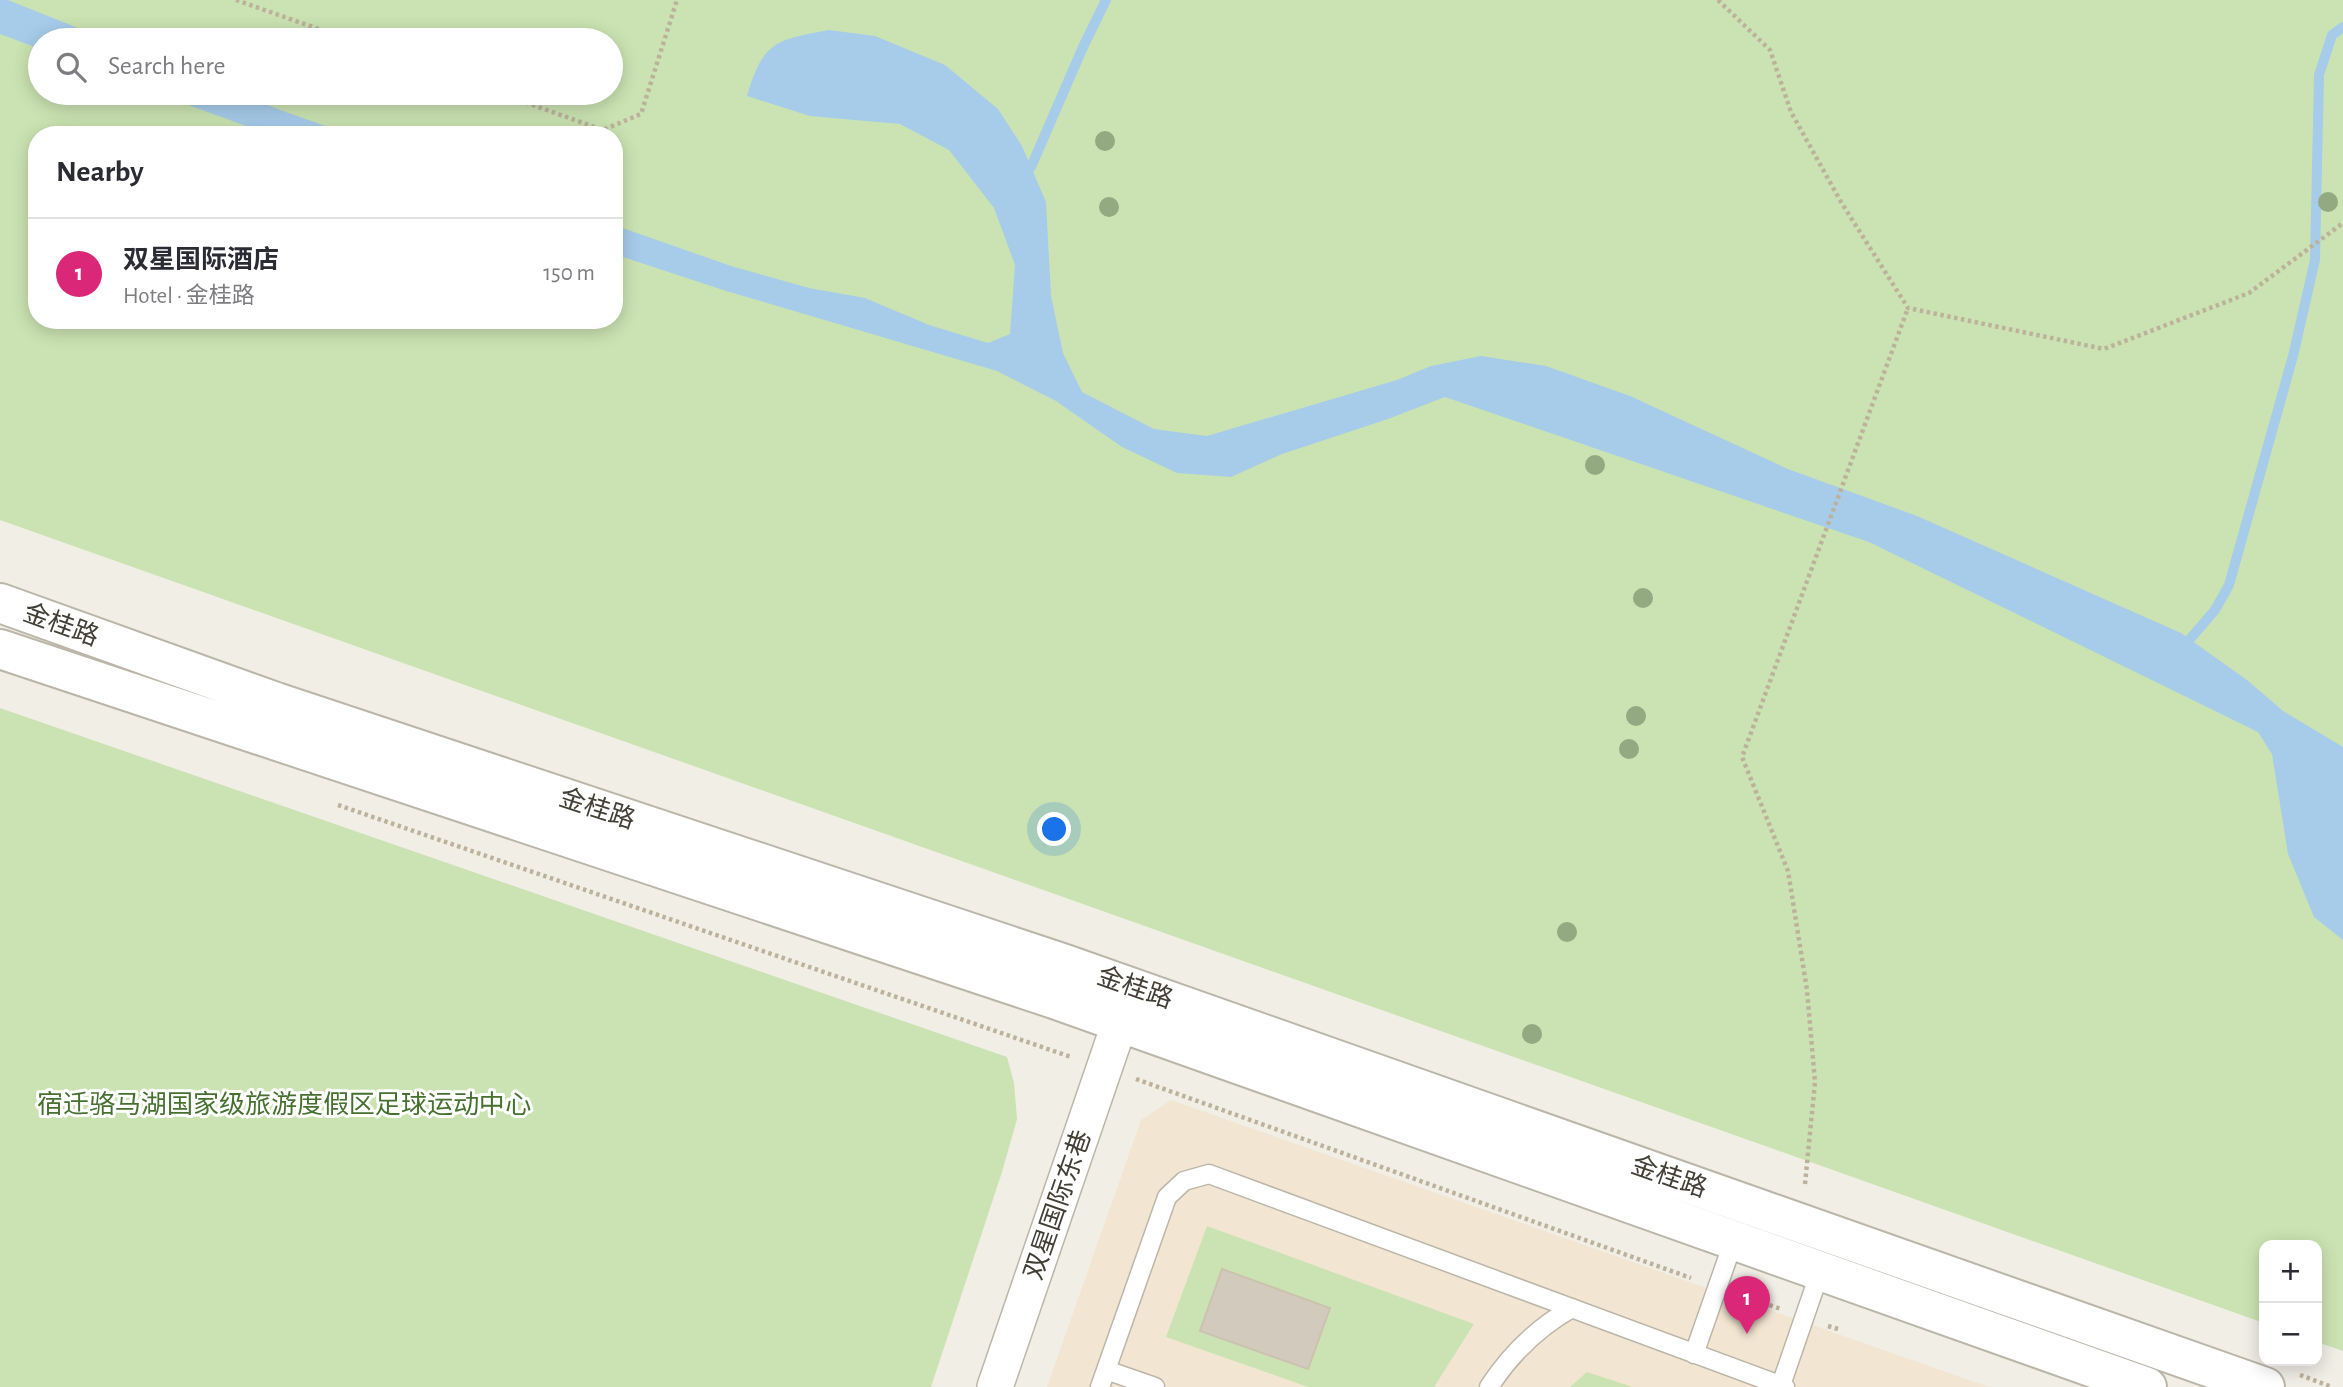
<!DOCTYPE html>
<meta charset="utf-8">
<style>
:root{--surface:#fff;--page:#f2f2f3;--text:#2b2b33;--muted:#7c7c81;--line:#e1e1e2;--accent:#db2777}
body{margin:0;font-family:"Alegreya Sans","Noto Sans SC",sans-serif;background:var(--page);color:var(--text)}
.controls{position:absolute;right:21px;bottom:21px;display:grid;overflow:hidden;border-radius:14px;box-shadow:0 4px 18px #0003}
.controls button{width:63px;height:63px;display:grid;place-items:center;padding:0;border:0;border-bottom:2px solid var(--line);background:var(--surface);color:var(--text);font:35px sans-serif}
.you{position:absolute;left:1055px;top:830px;width:24px;height:24px;margin:-18px;border:5px solid #fff;border-radius:50%;background:#1a73e8;box-shadow:0 0 0 10px #1a73e833}
.badge{display:grid;place-items:center;width:46px;height:46px;border-radius:50%;background:var(--accent);color:#fff;font-size:23px;font-weight:700}
.pin{position:absolute;translate:-50% -58px;filter:drop-shadow(0 2px 4px #0008)}
.pin::after{content:'';position:absolute;top:37px;width:24px;height:21px;background:inherit;clip-path:polygon(0 0,100% 0,50% 100%)}
.list{margin:0;padding:0;list-style:none}
h2{display:flex;justify-content:space-between;align-items:center;height:91px;margin:0;padding:0 28px;font-size:30px}
h2 small{font-size:23px;font-weight:400;color:var(--muted)}
.list li{display:grid;grid-template-columns:46px 1fr auto;gap:21px;align-items:center;box-sizing:border-box;height:112px;padding:0 28px;border-top:2px solid var(--line)}
.list b{display:block;font-size:26px;white-space:nowrap}
.list p{margin:0;font-size:23px;white-space:nowrap;color:var(--muted)}
.list em{font-size:23px;font-style:normal;color:var(--muted)}
.icon{flex:none;width:38px;height:38px;fill:none;stroke:currentColor;stroke-width:2;stroke-linecap:round;stroke-linejoin:round}
.map{position:relative;flex:none;width:2343px;height:1387px;overflow:hidden}
.search{position:absolute;background:var(--surface);box-shadow:0 4px 18px #0003;left:28px;top:28px;width:595px;height:77px;display:flex;align-items:center;gap:18px;box-sizing:border-box;padding:0 24px;border-radius:38px;color:var(--muted);font-size:26px}
.panel{position:absolute;background:var(--surface);box-shadow:0 4px 18px #0003;left:28px;top:126px;width:595px;height:203px;border-radius:28px}
.map>svg:first-child{display:block}
</style>
<div class="map">
<svg width="2343" height="1387" viewBox="0 0 2343 1387">
<rect width="100%" height="100%" fill="#f1eee6"/>
<path fill="#f2e6d2" d="M1171 1100 1989 1387H1047L1141 1120Z"/>
<path fill="#cbe3b2" fill-rule="evenodd" d="M0 0H2343V1351L2317 1342V1245H2264V1323L0 520ZM40 40H611V93H40ZM37 135H614V320H37Z
M0 708 1007 1057 1014 1083 1017 1119 1002 1172 931 1387H0Z
M1207 1226 1474 1324 1434 1387H1308L1166 1337Z
M1587 1372 1633 1387H1570Z"/>
<path fill="#a6ccea" d="M0 0H8L108 40H40V49L0 34Z
M829 30 875 36 945 65 998 109 1022 146 1046 202 1051 296 1063 353 1082 392 1154 429 1207 436 1397 380 1431 366 1481 356 1546 366 1630 396 1788 469 1917 516 2181 633 2247 680 2283 711 2343 747V940L2314 917 2288 854 2272 754 2258 732 1869 542 1445 397 1388 419 1282 454 1231 477 1177 473 1122 447 1056 401 997 371 723 290 614 254V225L731 266 809 288 865 298 929 325 988 343 1010 334 1015 265 994 208 949 150 900 124 810 116 747 96C763 41 776 40 829 30Z
M155 93H237L283 111 351 135H271Z"/>
<g fill="none" stroke-linecap="round" stroke-linejoin="round">
<path stroke="#a6ccea" stroke-width="10" d="M1031 167 1083 47 1106 0
M2190 639 2215 610 2229 585 2293 356 2315 260 2319 75 2332 35 2343 27"/>
</g>
<path fill="#d2cabc" stroke="#ccc2b0" stroke-width="2" d="M1222 1269 1330 1308 1308 1369 1200 1331Z"/>
<g fill="none" stroke-linecap="round" stroke-linejoin="round">
<defs>
<path id="service" d="M1694 1354 1735 1237
M1106 1370 1155 1387
M1781 1385 1822 1266
M1100 1387 1167 1197 1184 1181 1209 1174 1785 1387
M1489 1387C1511 1353 1537 1328 1572 1308"/>
<path id="minor" d="M995 1387 1120 1022"/>
<path id="tertiary" d="M0 603 276 702 1065 964 2265 1387
M0 649 1054 999 2147 1387"/>
</defs>
<use href="#service" stroke="#bcb6a9" stroke-width="21"/>
<use href="#minor" stroke="#bcb6a9" stroke-width="38"/>
<use href="#tertiary" stroke="#bcb6a9" stroke-width="42"/>
<path stroke="#bcb29c" stroke-width="4.5" stroke-dasharray="3.5 3.5" stroke-linecap="butt" d="M236 0 350 40
M1718 0 1770 50 1791 112 1841 202 1908 308 2104 349 2249 293 2343 223
M499 93 603 130 641 114 677 0
M338 805 1071 1057
M1136 1079 1691 1278
M1805 1184 1815 1082 1807 990 1788 871 1742 757 1908 308
M1743 1296 1781 1309
M1828 1326 1838 1329
M2300 1375 2332 1387"/>
<use href="#service" stroke="#fff" stroke-width="18"/>
<use href="#minor" stroke="#fff" stroke-width="35"/>
<use href="#tertiary" stroke="#fff" stroke-width="38"/>
</g>
<g fill="#92a981">
<circle cx="1105" cy="141" r="10"/>
<circle cx="2328" cy="202" r="10"/>
<circle cx="1109" cy="207" r="10"/>
<circle cx="1595" cy="465" r="10"/>
<circle cx="1643" cy="598" r="10"/>
<circle cx="1636" cy="716" r="10"/>
<circle cx="1629" cy="749" r="10"/>
<circle cx="1567" cy="932" r="10"/>
<circle cx="1532" cy="1034" r="10"/>
</g>
<g text-anchor="middle" dominant-baseline="central" stroke-width="6" stroke-linejoin="round" paint-order="stroke">
<g font-size="26" fill="#433f36" stroke="#fff">
<text transform="translate(61 625) rotate(20)">金桂路</text>
<text transform="translate(597 809) rotate(18)">金桂路</text>
<text transform="translate(1135 988) rotate(19)">金桂路</text>
<text transform="translate(1669 1177) rotate(19)">金桂路</text>
<text transform="translate(1058 1205) rotate(-71)">双星国际东巷</text>
</g>
<g font-size="26" fill="#45702e" stroke="#fff">
<text x="284" y="1105">宿迁骆马湖国家级旅游度假区足球运动中心</text>
</g>
</g>
</svg>
<div class="controls">
<button>+</button>
<button>−</button>
</div>
<div class="you"></div>
<div class="pin badge" style="left:1747px;top:1334px">1</div>
<div class="search"><svg class="icon" aria-label="search" viewBox="0 0 24 24"><circle cx="10" cy="10" r="6"/><path d="M15 15l6 6"/></svg>Search here</div>
<section class="panel">
<h2>Nearby<small></small></h2>
<ul class="list">
<li><span class="badge">1</span><div><b>双星国际酒店</b><p>Hotel · 金桂路</p></div><em>150 m</em></li>
</ul>
</section>
</div>
